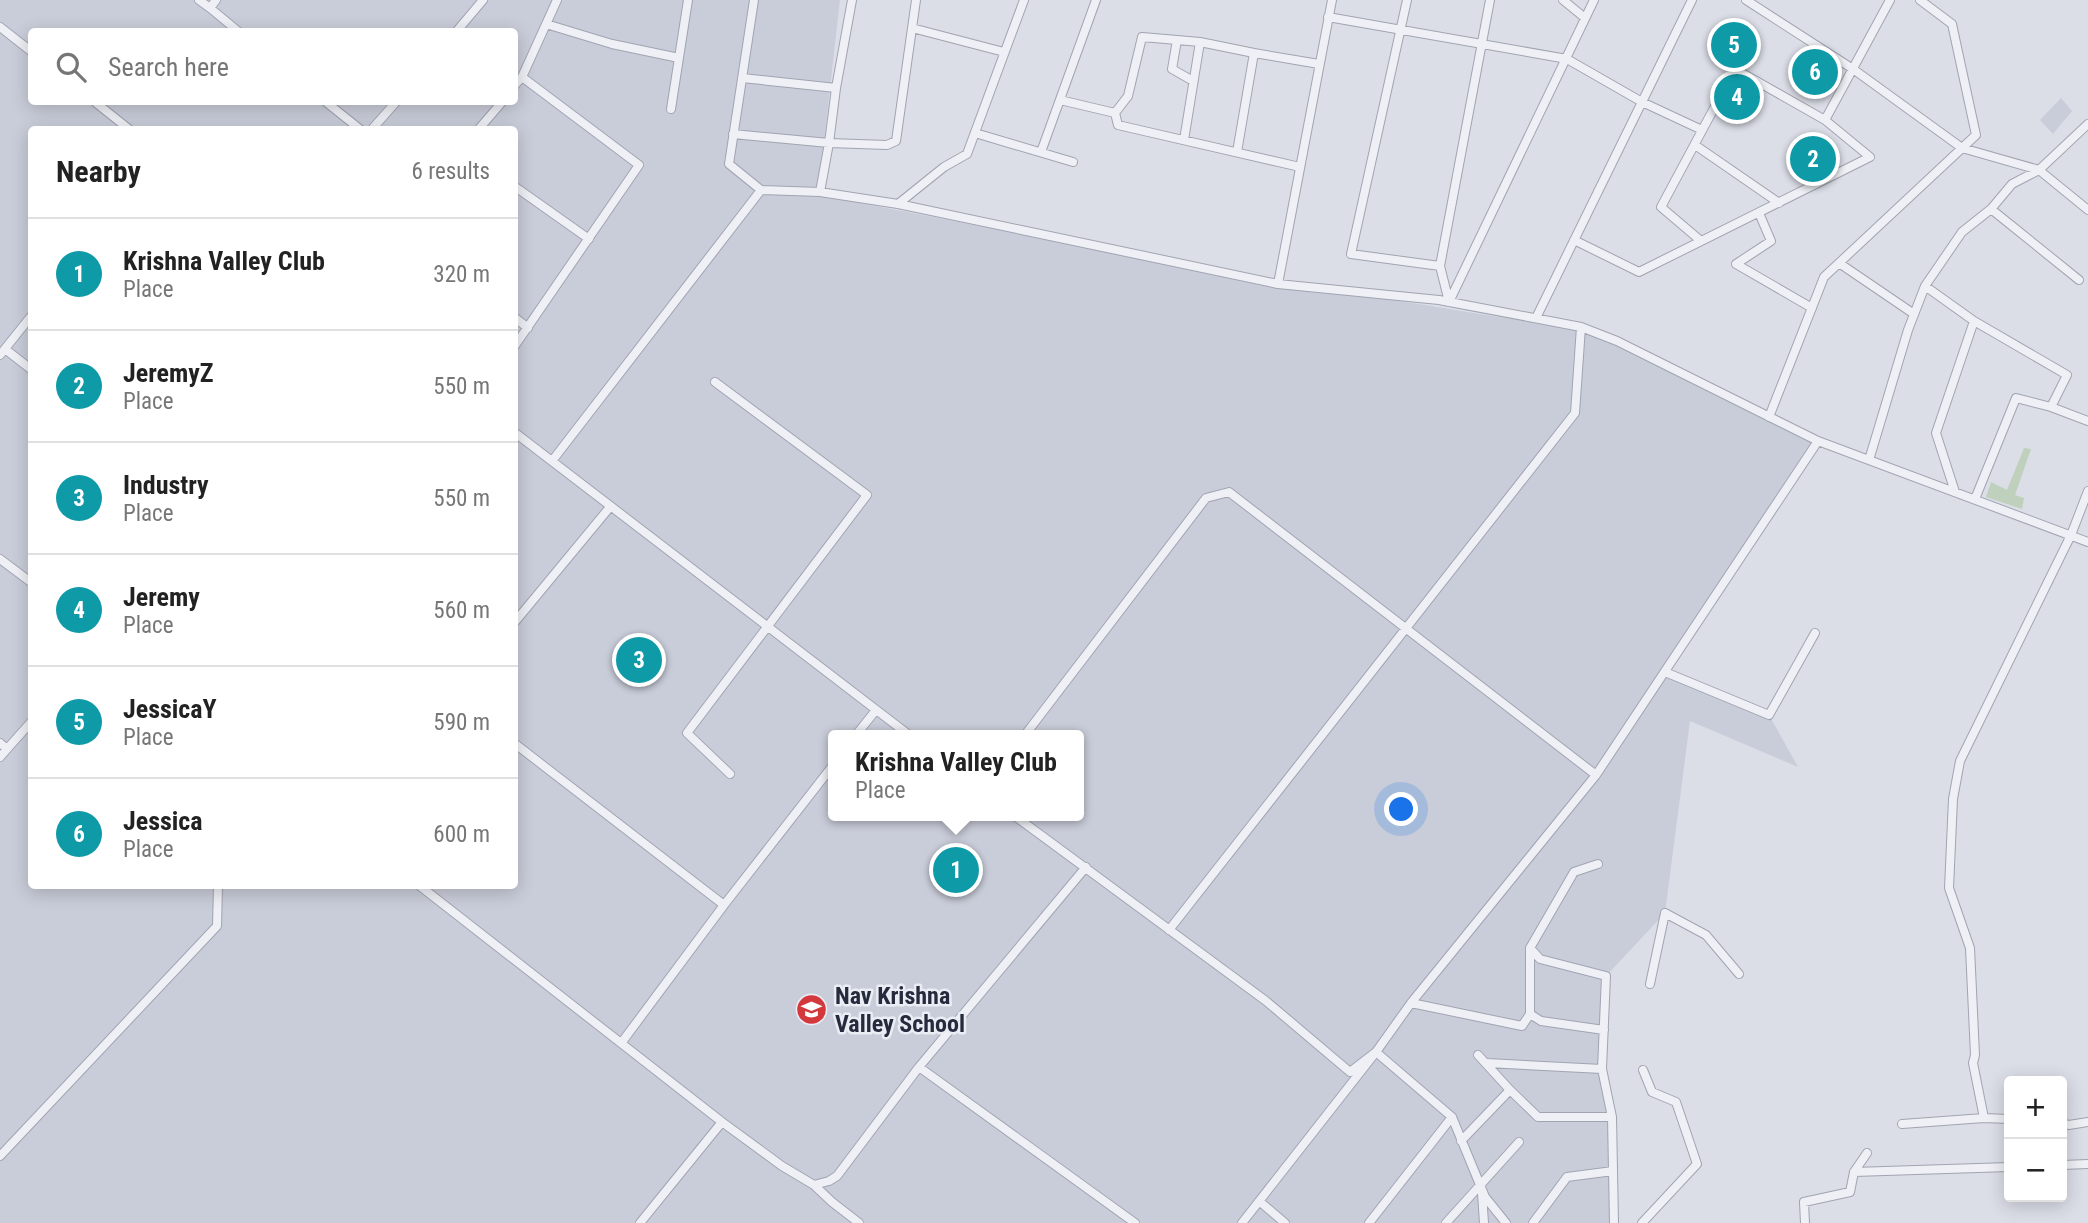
<!DOCTYPE html>
<meta charset="utf-8">
<style>
:root{--surface:#fff;--page:#f6f6f6;--text:#222;--muted:#767676;--line:#e0e0e0;--accent:#111827}
body{margin:0;font-family:"Roboto Condensed",sans-serif;background:var(--page);color:var(--text)}
.controls{position:absolute;right:21px;bottom:21px;display:grid;overflow:hidden;border-radius:7px;box-shadow:0 4px 18px #0003}
.controls button{width:63px;height:63px;display:grid;place-items:center;padding:0;border:0;border-bottom:2px solid var(--line);background:var(--surface);color:var(--text);font:35px sans-serif}
.you{position:absolute;left:1402px;top:810px;width:24px;height:24px;margin:-18px;border:5px solid #fff;border-radius:50%;background:#1a73e8;box-shadow:0 0 0 10px #1a73e833}
.badge{display:grid;place-items:center;width:46px;height:46px;border-radius:50%;background:var(--accent);color:#fff;font-size:23px;font-weight:700}
.pin{position:absolute;translate:-50% -50%;border:4px solid #fff;box-shadow:0 2px 7px #0006}
.popup{position:absolute;left:828px;top:730px;width:256px;height:91px;box-sizing:border-box;display:grid;place-content:center;border-radius:7px;background:var(--surface);filter:drop-shadow(0 2px 5px #0005);font-size:23px;white-space:nowrap;color:var(--muted)}
.popup b{font-size:26px;color:var(--text)}
.popup::after{content:'';position:absolute;left:50%;top:100%;margin-left:-14px;border:14px solid transparent;border-top-color:var(--surface)}
.list{margin:0;padding:0;list-style:none}
h2{display:flex;justify-content:space-between;align-items:center;height:91px;margin:0;padding:0 28px;font-size:30px}
h2 small{font-size:23px;font-weight:400;color:var(--muted)}
.list li{display:grid;grid-template-columns:46px 1fr auto;gap:21px;align-items:center;box-sizing:border-box;height:112px;padding:0 28px;border-top:2px solid var(--line)}
.list b{display:block;font-size:26px;white-space:nowrap}
.list p{margin:0;font-size:23px;white-space:nowrap;color:var(--muted)}
.list em{font-size:23px;font-style:normal;color:var(--muted)}
.icon{flex:none;width:38px;height:38px;fill:none;stroke:currentColor;stroke-width:2;stroke-linecap:round;stroke-linejoin:round}
.map{position:relative;flex:none;width:2088px;height:1223px;overflow:hidden}
.search{position:absolute;background:var(--surface);box-shadow:0 4px 18px #0003;left:28px;top:28px;width:490px;height:77px;display:flex;align-items:center;gap:18px;box-sizing:border-box;padding:0 24px;border-radius:7px;color:var(--muted);font-size:26px}
.panel{position:absolute;background:var(--surface);box-shadow:0 4px 18px #0003;left:28px;top:126px;width:490px;height:763px;border-radius:7px}
.map>svg:first-child{display:block}
</style>
<div class="map">
<svg width="2088" height="1223" viewBox="0 0 2088 1223">
<rect width="100%" height="100%" fill="#dbdee7"/>
<path fill="#c9cdd9" fill-rule="evenodd" d="M0 0H840L818 195 1205 269 1596 333 1818 441 1665 671 1769 715 1798 767 1690 721 1665 913 1606 976 1604 1030 1613 1171 1614 1223H0ZM32 32H514V102H32ZM32 130H514V886H32ZM834 735H1078V816H834Z
M2061 98 2072 111 2053 134 2040 120Z"/>
<path fill="#bfd1bc" d="M2024 448 2031 449 2015 495 2024 498 2022 509 1986 497 1991 482 2007 490Z"/>
<g fill="none" stroke-linecap="round" stroke-linejoin="round">
<defs>
<path id="minor" d="M199 0 210 8 216 0
M754 0 729 164 761 190
M852 0 836 88 829 143 887 145 896 141 916 0
M1407 0 1351 254 1440 266
M1563 0 1585 18
M1746 0 1853 69 1962 148 2039 170 2088 124
M210 8 239 32
M1328 17 1567 59 1642 102 1702 130
M546 24 612 44 679 58
M0 27 32 52
M912 28 1004 52
M456 32 483 0
M1177 40 1142 37 1128 96 1115 113 1118 125 1300 167
M522 77 557 0
M742 78 836 88
M1193 81 1172 69 1177 40 1200 42
M514 86 522 77 639 165 514 347
M1060 100 1115 113
M95 102 130 130
M326 102 361 130
M671 109 688 0
M373 128 396 102
M478 130 502 102
M975 133 1073 162
M733 134 829 143 820 192
M1184 140 1200 42 1254 53
M1695 145 1779 203
M1041 152 1096 0
M1237 152 1254 53 1319 64
M514 186 589 239
M898 204 944 167 967 154 1024 0
M1991 209 2079 280
M1759 213 1771 241 1736 264 1812 308
M1574 240 1639 272 1870 157 1825 120 1890 0
M1701 241 1661 207 1735 69 1825 120
M1839 263 1914 314
M1278 284 1332 0
M1925 286 1974 321 1936 433 1955 492
M1449 302 1594 0
M1449 302 1440 266 1490 0
M514 317 528 328
M1536 318 1692 0
M1974 321 2067 375 2051 407
M5 349 32 370
M0 355 32 315
M715 382 867 495 687 733 730 774
M1769 417 1824 277 1976 135 1952 24 1920 0
M514 432 909 735
M1818 441 2088 542
M1869 460 1908 330 1925 286 1962 232 1991 209 2012 184 2039 170 2088 210
M552 461 761 190 820 192 898 204 1278 284 1439 300 1581 327 1617 341 1818 441 1596 775 1411 1003 1376 1052 1242 1223
M1975 499 2016 398 2051 407 2088 421
M0 559 32 583
M514 623 610 507
M1665 672 1769 715 1815 633
M856 735 876 710
M1025 735 1206 498 1229 492 1596 775
M0 743 7 749 32 721
M514 743 724 905 834 764
M0 757 7 749
M1015 816 1266 1001 1350 1072 1376 1052 1452 1117 1485 1197 1506 1223
M1598 864 1574 872 1530 948 1540 959 1606 976 1602 1069 1612 1117 1614 1223
M420 886 722 1122 782 1166 814 1185 829 1181 837 1176 919 1067 1135 1223
M1169 930 1575 413 1581 327
M1650 984 1665 913 1706 935 1739 974
M1411 1003 1522 1026 1530 1014 1541 1021 1604 1030
M1530 1014V948
M622 1042 724 905
M1478 1055 1510 1090
M1487 1063 1602 1069
M919 1067 1086 867
M1984 1118 1973 1063 1975 1055 1970 948 1949 888 1953 799 1960 761 2071 535 2088 491
M2062 1123 2069 1125 2088 1122
M1902 1124 1984 1118 2009 1119
M1461 1141 1510 1090 1538 1117H1612
M0 1156 217 926 218 886
M2062 1165 2088 1164
M1854 1172 2009 1167
M814 1185 832 1202 859 1223
M1482 1193 1484 1223
M1259 1201 1285 1223
M640 1223 722 1122
M1369 1223 1452 1117
M1446 1223 1519 1142
M1533 1223 1567 1177 1613 1171
M1642 1223 1697 1164 1676 1102 1652 1092 1643 1070
M1805 1223 1804 1202 1850 1192 1854 1172 1867 1153"/>
</defs>
<use href="#minor" stroke="#a1a4b1" stroke-width="10"/>
<use href="#minor" stroke="#eef0f5" stroke-width="8"/>
</g>
<defs>
<symbol id="school-disc" viewBox="-11 -11 22 22"><circle r="9.5" fill="#d3393c" stroke="#ebedf4"/><path d="M0-5L7-2L0 1L-7-2ZM-4 1L0 2.5L4 1V4Q0 6-4 4Z" fill="#fff"/></symbol>
</defs>
<g fill-rule="evenodd">
<use href="#school-disc" x="794" y="992" width="35" height="35"/>
</g>
<g text-anchor="middle" dominant-baseline="central" stroke-width="5" stroke-linejoin="round" paint-order="stroke">
<g font-size="24" font-weight="bold" fill="#252a3d" stroke="#ebedf4" text-anchor="start">
<text x="835" y="996">Nav Krishna<tspan x="835" dy="28">Valley School</tspan></text>
</g>
</g>
</svg>
<div class="controls">
<button>+</button>
<button>−</button>
</div>
<div class="you"></div>
<div class="pin badge" style="left:956px;top:870px;background:#0f9aa8">1</div>
<div class="popup"><b>Krishna Valley Club</b>Place</div>
<div class="pin badge" style="left:1813px;top:159px;background:#0f9aa8">2</div>
<div class="pin badge" style="left:639px;top:660px;background:#0f9aa8">3</div>
<div class="pin badge" style="left:1737px;top:97px;background:#0f9aa8">4</div>
<div class="pin badge" style="left:1734px;top:45px;background:#0f9aa8">5</div>
<div class="pin badge" style="left:1815px;top:72px;background:#0f9aa8">6</div>
<div class="search"><svg class="icon" aria-label="search" viewBox="0 0 24 24"><circle cx="10" cy="10" r="6"/><path d="M15 15l6 6"/></svg>Search here</div>
<section class="panel">
<h2>Nearby<small>6 results</small></h2>
<ul class="list">
<li><span class="badge" style="background:#0f9aa8">1</span><div><b>Krishna Valley Club</b><p>Place</p></div><em>320 m</em></li>
<li><span class="badge" style="background:#0f9aa8">2</span><div><b>JeremyZ</b><p>Place</p></div><em>550 m</em></li>
<li><span class="badge" style="background:#0f9aa8">3</span><div><b>Industry</b><p>Place</p></div><em>550 m</em></li>
<li><span class="badge" style="background:#0f9aa8">4</span><div><b>Jeremy</b><p>Place</p></div><em>560 m</em></li>
<li><span class="badge" style="background:#0f9aa8">5</span><div><b>JessicaY</b><p>Place</p></div><em>590 m</em></li>
<li><span class="badge" style="background:#0f9aa8">6</span><div><b>Jessica</b><p>Place</p></div><em>600 m</em></li>
</ul>
</section>
</div>
